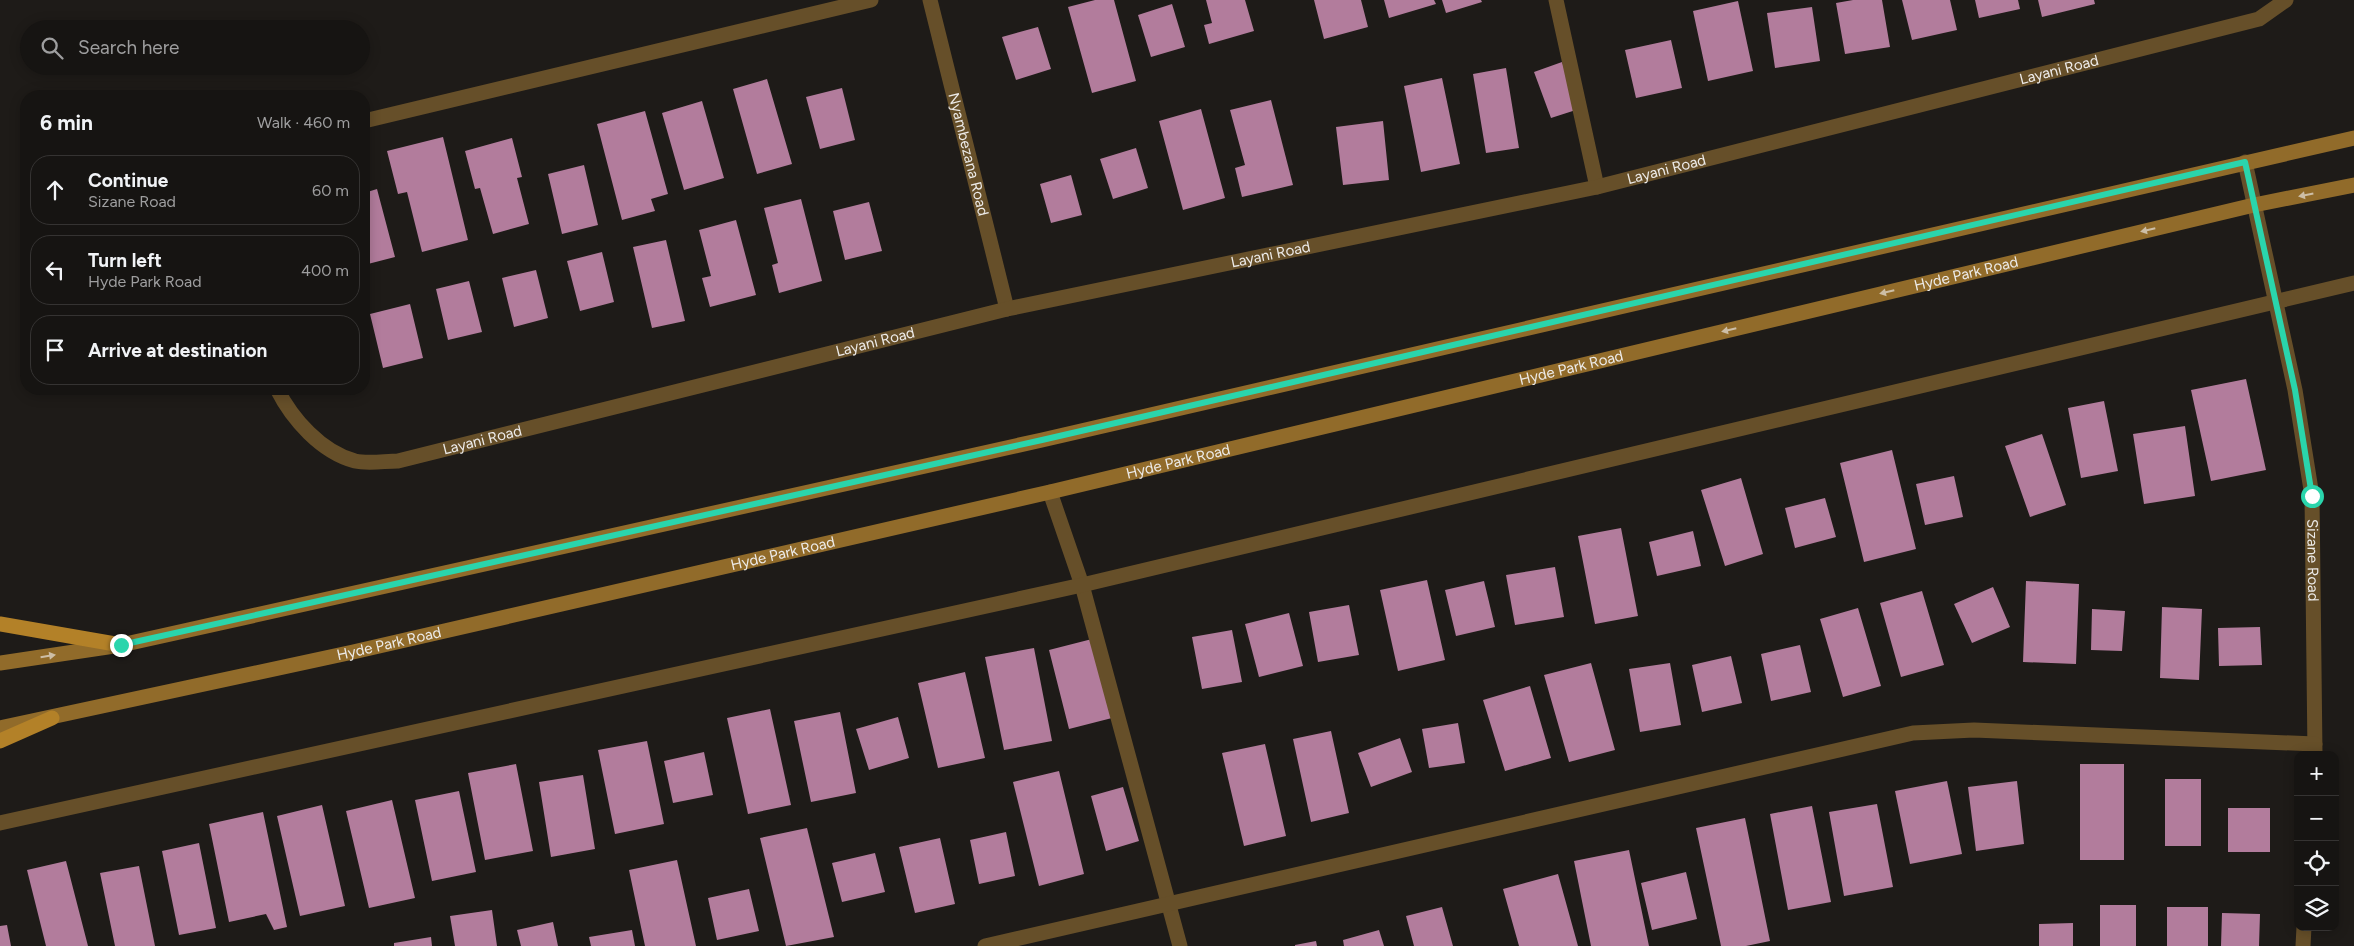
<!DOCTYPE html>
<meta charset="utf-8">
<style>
:root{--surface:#161412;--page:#1f1d1b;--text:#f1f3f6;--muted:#9e9e9f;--line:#353332}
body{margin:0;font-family:Figtree,sans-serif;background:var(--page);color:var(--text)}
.controls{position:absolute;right:15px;bottom:15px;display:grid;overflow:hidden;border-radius:10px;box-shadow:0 2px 12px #0003}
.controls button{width:45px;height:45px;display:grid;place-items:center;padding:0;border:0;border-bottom:1px solid var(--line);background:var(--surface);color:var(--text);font:25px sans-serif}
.stop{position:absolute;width:15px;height:15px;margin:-11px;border:4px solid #2ad5ac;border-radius:50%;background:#fff}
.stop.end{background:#2ad5ac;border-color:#fff;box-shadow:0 1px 5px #0008}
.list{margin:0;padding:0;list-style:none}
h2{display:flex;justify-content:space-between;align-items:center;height:65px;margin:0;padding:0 20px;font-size:21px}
h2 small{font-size:16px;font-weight:400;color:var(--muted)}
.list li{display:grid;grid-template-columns:32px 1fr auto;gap:15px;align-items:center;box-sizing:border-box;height:70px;margin:0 10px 10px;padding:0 10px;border:1px solid var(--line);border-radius:20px}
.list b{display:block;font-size:19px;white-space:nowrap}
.list p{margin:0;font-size:16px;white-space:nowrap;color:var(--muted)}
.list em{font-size:16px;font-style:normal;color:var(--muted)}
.icon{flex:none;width:28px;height:28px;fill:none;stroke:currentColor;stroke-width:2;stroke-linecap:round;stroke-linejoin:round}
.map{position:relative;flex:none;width:2354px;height:946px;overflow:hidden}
.search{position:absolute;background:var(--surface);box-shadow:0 2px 12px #0003;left:20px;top:20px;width:350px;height:55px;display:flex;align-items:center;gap:12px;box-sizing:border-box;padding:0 18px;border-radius:28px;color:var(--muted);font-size:19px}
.panel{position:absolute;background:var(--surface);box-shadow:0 2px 12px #0003;left:20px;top:90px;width:350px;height:305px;border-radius:20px}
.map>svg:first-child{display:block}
</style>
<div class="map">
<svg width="2354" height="946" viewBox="0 0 2354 946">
<rect width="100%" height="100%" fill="#1e1b18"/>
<path fill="#b27c9c" d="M1095 0H1114L1136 81 1092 93 1068 7Z
M1206 0H1245L1254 31 1209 44 1204 25 1212 23Z
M1314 0H1361L1368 27 1324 39Z
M1384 0H1434L1436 4 1389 18Z
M1442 0H1481L1482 2 1446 13Z
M1853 0H1882L1890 47 1845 54 1836 3Z
M1902 0H1950L1957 30 1912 40Z
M1975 0H2018L2020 9 1979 18Z
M2038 0H2094L2095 4 2042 17Z
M1738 1 1753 71 1708 81 1693 11Z
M1172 4 1185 47 1151 57 1138 15Z
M1812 7 1820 61 1775 68 1767 13Z
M1038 27 1051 69 1016 80 1002 37Z
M1671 40 1682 88 1636 98 1625 50Z
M1562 62 1579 109 1551 118 1534 72Z
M1506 68 1519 148 1486 153 1473 74Z
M1442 78 1460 164 1421 172 1404 86Z
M767 79 792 164 757 174 733 89Z
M842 88 855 140 820 149 806 97Z
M1271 100 1293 185 1242 197 1235 168 1245 165 1230 110Z
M702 101 724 178 684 190 662 113Z
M1201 109 1225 198 1183 210 1159 121Z
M645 111 668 194 651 199 655 211 622 220 597 124Z
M1383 121 1389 180 1343 185 1336 127Z
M443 137 468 240 422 252 407 192 398 194 387 151Z
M512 138 522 177 517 178 529 224 493 234 480 188 475 189 465 151Z
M1136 148 1148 188 1113 199 1100 159Z
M584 165 598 225 562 234 548 174Z
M1071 175 1082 215 1051 223 1040 184Z
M377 189 395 257 364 265V193Z
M801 199 822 281 779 293 772 265 778 263 764 208Z
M869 202 882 251 845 260 833 211Z
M736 220 756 295 710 307 702 278 711 276 699 230Z
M666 240 685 321 652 328 633 247Z
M602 252 614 302 580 311 567 261Z
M536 270 548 318 514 327 502 278Z
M469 281 482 332 448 340 436 289Z
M410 304 423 358 383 368 370 314Z
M2246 379 2266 470 2211 481 2191 390Z
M2104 401 2118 471 2081 478 2068 408Z
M2185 426 2195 496 2144 504 2133 434Z
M2042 434 2066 505 2030 517 2005 446Z
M1892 450 1916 549 1864 562 1840 463Z
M1954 476 1963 517 1925 525 1916 484Z
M1741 478 1763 554 1725 566 1701 490Z
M1825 498 1836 537 1795 548 1785 508Z
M1621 528 1638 616 1595 624 1578 536Z
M1693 531 1701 566 1657 576 1649 542Z
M1555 567 1564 617 1515 625 1506 575Z
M1427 580 1445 660 1398 671 1380 590Z
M1484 581 1495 627 1456 636 1445 590Z
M2026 581 2079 584 2076 664 2023 662Z
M1993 587 2010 627 1972 643 1954 604Z
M1922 591 1944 665 1901 677 1880 603Z
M1349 605 1359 655 1318 662 1309 612Z
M2162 607 2202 609 2199 680 2160 678Z
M1858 608 1881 686 1843 697 1820 619Z
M2092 609 2125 611 2122 651 2091 650Z
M1289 613 1303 666 1259 677 1245 624Z
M2260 627 2262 665 2219 666 2218 628Z
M1232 630 1242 682 1202 689 1192 637Z
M1092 639 1112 718 1069 729 1049 650Z
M1800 645 1811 692 1771 701 1761 654Z
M1034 648 1052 741 1004 750 985 657Z
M1731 656 1742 703 1702 712 1692 665Z
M1591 663 1615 750 1569 762 1544 675Z
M1670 663 1681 725 1640 732 1629 669Z
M965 672 985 758 938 768 918 683Z
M1530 686 1551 758 1505 771 1483 700Z
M770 709 791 805 748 814 727 718Z
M840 712 856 793 811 802 794 721Z
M898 717 909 758 869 770 856 729Z
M1458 723 1465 763 1429 768 1422 729Z
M1331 731 1349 813 1311 822 1293 739Z
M1400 738 1412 772 1371 787 1358 753Z
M647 741 664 824 615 834 598 750Z
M1265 744 1286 836 1244 846 1222 753Z
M704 752 713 795 673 803 664 761Z
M516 764 533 851 485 860 468 773Z
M2080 764H2124V860H2080Z
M1059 771 1084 874 1039 886 1013 782Z
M583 775 595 849 551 857 539 782Z
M2165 779H2201V846H2165Z
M1947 781 1962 854 1910 864 1895 791Z
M2017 781 2024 844 1976 851 1968 787Z
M1123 787 1139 841 1106 851 1091 796Z
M459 791 476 872 432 881 415 800Z
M392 800 415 898 369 908 346 811Z
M1877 804 1893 887 1844 896 1829 812Z
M322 805 345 906 300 916 277 816Z
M1812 806 1831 902 1788 910 1770 814Z
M2228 808H2270V852H2228Z
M263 812 287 927 274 930 266 914 229 922 209 824Z
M1745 818 1770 941 1746 946H1721L1696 828Z
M807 828 834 937 786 946 760 838Z
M1006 832 1015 876 979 884 970 840Z
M940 838 955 904 915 913 899 847Z
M199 843 216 928 179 935 162 851Z
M1629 850 1649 946H1591L1574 861Z
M875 853 885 892 842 902 832 863Z
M677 860 696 946H645L629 870Z
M66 861 88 946H46L27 870Z
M139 866 155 946H115L100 873Z
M1686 872 1697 919 1652 930 1641 883Z
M1558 874 1578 946H1519L1503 889Z
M749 889 759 931 717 940 708 898Z
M2100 905H2136V946H2100Z
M1442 907 1453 946H1414L1406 916Z
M2167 907H2208V946H2167Z
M492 910 497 946H455L450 916Z
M2222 913 2260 914 2259 946H2221Z
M553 922 558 946H521L517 930Z
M2073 923V946H2039V924Z
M7 925 11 946H0V926Z
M632 930 635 946H591L589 937Z
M1379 930 1384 946H1344L1343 940Z
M431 937 432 946H394V943Z
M1316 941 1317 946H1295V945Z"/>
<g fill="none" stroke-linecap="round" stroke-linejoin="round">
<g stroke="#664f29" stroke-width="15">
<path id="s1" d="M930 0 1007 309"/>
<path d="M1556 0 1597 187"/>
<path d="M364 121 871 0"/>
<path id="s2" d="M2245 162 2295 390 2312 496 2315 754"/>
<path id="s3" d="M277 389C292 419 321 452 355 461 368 464 385 461 398 461L1007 309 1597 187 2259 19 2286 0"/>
<path d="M1050 492 1082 585 1180 946"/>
<path d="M0 823 1082 585 2354 283"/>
<path d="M985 946 1913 733 1974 730 2315 744"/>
<path d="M2303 946 2304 927"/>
</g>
<g stroke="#916b2a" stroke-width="15">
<path d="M0 663 121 645 1042 440 2354 138"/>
<path id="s4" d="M0 728 353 652 1050 492 2254 205 2354 185"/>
</g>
<path stroke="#b38128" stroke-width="15" d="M0 624 121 645
M0 741 52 718"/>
</g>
<defs><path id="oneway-solid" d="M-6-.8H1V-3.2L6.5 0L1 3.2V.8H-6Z" transform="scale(1.25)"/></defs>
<g fill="#cdbea6">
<use href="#oneway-solid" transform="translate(2306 195) rotate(169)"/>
<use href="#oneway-solid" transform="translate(2148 230) rotate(167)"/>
<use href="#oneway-solid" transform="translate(1887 292) rotate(167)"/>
<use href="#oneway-solid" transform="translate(1729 330) rotate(167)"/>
<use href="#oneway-solid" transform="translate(48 656) rotate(-9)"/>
</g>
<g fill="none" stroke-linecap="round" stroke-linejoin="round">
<path stroke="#2ad5ac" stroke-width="6" d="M121 645 1042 440 2245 162 2295 390 2312 496"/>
</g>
<g text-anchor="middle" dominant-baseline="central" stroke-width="5" stroke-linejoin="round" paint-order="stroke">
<g font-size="15" fill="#edebe9" stroke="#15120f">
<text stroke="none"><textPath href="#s3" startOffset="1859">Layani Road</textPath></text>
<text stroke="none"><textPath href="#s1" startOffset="159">Nyambezana Road</textPath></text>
<text stroke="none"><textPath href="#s3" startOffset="1454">Layani Road</textPath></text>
<text stroke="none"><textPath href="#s3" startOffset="1049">Layani Road</textPath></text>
<text stroke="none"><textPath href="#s4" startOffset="2018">Hyde Park Road</textPath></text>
<text stroke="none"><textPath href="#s3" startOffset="644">Layani Road</textPath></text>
<text stroke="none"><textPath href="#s4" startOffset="1612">Hyde Park Road</textPath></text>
<text stroke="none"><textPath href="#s3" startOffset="239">Layani Road</textPath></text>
<text stroke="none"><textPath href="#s4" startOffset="1208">Hyde Park Road</textPath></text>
<text stroke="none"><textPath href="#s4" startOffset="802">Hyde Park Road</textPath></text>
<text stroke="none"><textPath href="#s2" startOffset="405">Sizane Road</textPath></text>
<text stroke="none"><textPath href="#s4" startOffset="398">Hyde Park Road</textPath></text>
</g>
</g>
</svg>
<div class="controls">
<button>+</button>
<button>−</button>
<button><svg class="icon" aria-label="locate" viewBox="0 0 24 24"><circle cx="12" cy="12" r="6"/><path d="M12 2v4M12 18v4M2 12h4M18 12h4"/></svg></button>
<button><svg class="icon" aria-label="layers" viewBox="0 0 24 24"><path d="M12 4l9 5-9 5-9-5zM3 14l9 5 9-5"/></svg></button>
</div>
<div class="stop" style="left:2312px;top:496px"></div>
<div class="stop end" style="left:121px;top:645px"></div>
<div class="search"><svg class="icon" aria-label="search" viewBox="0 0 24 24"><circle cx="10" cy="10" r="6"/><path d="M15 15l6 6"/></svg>Search here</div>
<section class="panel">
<h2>6 min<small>Walk · 460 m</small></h2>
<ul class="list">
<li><svg class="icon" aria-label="ahead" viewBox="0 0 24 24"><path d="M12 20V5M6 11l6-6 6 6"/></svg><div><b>Continue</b><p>Sizane Road</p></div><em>60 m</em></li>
<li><svg class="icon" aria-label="left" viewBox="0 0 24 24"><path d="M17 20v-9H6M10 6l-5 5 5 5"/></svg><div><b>Turn left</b><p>Hyde Park Road</p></div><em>400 m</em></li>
<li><svg class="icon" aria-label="arrive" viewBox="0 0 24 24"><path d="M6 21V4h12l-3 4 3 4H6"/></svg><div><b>Arrive at destination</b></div></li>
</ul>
</section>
</div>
